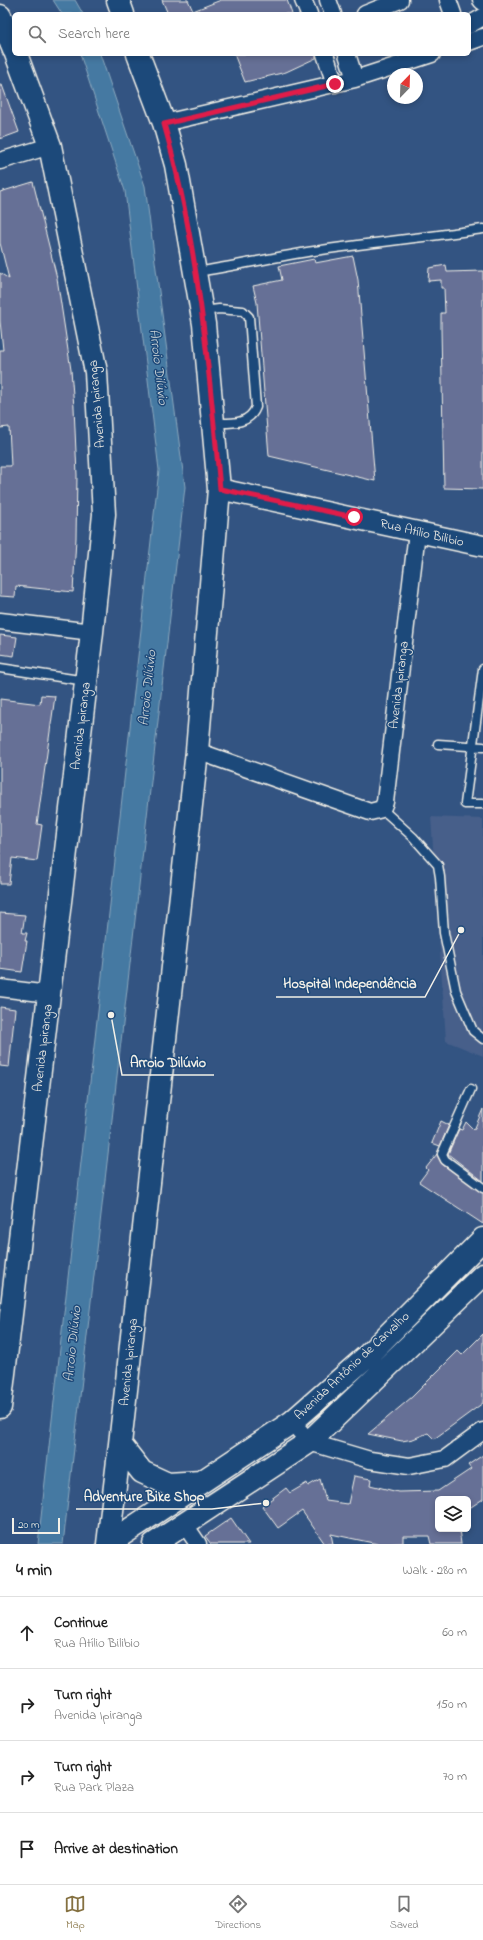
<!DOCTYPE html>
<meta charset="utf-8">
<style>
:root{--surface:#fff;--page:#f6f6f6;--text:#222;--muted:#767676;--line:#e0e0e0;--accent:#857141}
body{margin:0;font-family:"Indie Flower",sans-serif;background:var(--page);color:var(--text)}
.controls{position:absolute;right:12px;bottom:12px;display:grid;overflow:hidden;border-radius:6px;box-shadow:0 2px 6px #0003}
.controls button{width:36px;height:36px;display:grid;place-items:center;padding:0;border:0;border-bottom:1px solid var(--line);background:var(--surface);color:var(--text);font:20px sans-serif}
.compass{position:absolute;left:387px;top:68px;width:36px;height:36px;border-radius:50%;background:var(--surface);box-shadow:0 2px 6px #0003;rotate:23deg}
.scale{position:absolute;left:12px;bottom:10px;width:48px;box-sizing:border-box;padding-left:4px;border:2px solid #f4f1e8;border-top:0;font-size:11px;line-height:14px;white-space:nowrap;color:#f4f1e8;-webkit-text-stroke:3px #1f4a7a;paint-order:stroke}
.stop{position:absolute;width:12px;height:12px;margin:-9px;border:3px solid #e11d48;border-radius:50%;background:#fff}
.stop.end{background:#e11d48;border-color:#fff;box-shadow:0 1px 4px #0008}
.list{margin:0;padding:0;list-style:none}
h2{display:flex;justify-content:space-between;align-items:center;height:52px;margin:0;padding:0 16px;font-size:17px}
h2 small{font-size:13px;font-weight:400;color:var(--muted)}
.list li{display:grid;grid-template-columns:26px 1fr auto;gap:12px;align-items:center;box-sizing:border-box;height:72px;padding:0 16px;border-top:1px solid var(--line)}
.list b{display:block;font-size:15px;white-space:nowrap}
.list p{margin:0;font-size:13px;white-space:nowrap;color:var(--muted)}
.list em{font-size:13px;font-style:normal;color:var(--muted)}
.icon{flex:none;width:22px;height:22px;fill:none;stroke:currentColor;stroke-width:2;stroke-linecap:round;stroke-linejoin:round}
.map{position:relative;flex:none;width:483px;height:1544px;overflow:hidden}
.search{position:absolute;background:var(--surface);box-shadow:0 2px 6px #0003;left:12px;right:12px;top:12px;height:44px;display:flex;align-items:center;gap:10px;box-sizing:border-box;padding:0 14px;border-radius:6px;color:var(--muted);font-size:15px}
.sheet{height:340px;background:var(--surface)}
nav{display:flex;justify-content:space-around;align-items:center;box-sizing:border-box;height:56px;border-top:1px solid var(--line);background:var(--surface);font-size:11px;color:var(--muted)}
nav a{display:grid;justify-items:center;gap:2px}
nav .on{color:var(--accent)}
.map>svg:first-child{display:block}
</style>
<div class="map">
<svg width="483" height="1544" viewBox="0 0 483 1544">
<rect width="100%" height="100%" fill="#335482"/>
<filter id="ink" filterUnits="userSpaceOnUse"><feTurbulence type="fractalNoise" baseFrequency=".025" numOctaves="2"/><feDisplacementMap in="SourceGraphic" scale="8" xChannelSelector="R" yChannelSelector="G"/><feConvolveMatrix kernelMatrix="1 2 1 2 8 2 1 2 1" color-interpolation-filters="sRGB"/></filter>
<g filter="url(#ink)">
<path fill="#465f8a" d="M431 817 483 819V1056L446 1041Z"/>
<path fill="#4579a2" stroke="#8ba9be" d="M53 0H75L83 14H62Z
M80 54H100L145 186 185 487 63 1544H38L159 470 125 191Z"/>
<path fill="#666f96" stroke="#f4f1e8" d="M162 0H188L193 11 221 0H287L292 14H168Z
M234 54H316V58L286 72 245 82Z
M0 85H2L19 132 0 139Z
M33 182 57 278 71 370 74 407 77 475 76 538 73 592 16 586 15 597 0 596V466H11L9 427 0 428V350H3L0 321V273L9 279 0 243V192Z
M353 256 358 280 375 481 269 456 257 303 253 286 282 280 279 266 314 259 315 263Z
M446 265 447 272 483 271V489L444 488 441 328V313H445L444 288H441V280L428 281 429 268Z
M0 635 17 637 14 656 0 654Z
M41 695 55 696 37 824 42 825 37 861 12 858 9 884H0V699L40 704Z
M0 913 25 915 22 933H27L25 941H27L22 972 0 969Z
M0 1007 15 1009 9 1067 0 1066Z
M483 1109V1181L448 1154 459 1129 462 1130 466 1122 474 1130Z
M441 1121 449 1125 440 1146 432 1143Z
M437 1154 442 1164 483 1193V1224L419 1182 428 1170 426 1168Z
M483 1334V1403L434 1439 428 1433 413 1439 402 1441 368 1434 412 1397 458 1351 462 1355Z
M483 1455V1499L468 1509V1499H438V1529H459L461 1544H431L429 1536H403V1543L378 1544 331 1534 333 1544H325L302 1511 278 1528 262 1506 286 1488 290 1493 307 1483 308 1486 320 1479 326 1501 348 1504 354 1476 371 1479 370 1485 398 1492 438 1491 471 1469 468 1465Z
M231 1518 249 1544H211L205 1536Z"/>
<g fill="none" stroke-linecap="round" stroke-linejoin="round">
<defs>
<path id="service" d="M196 272C236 266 274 257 314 251 370 243 427 237 483 229
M203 311 219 309 243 311 249 317 256 407C249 425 231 423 214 423
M0 668 86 681
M483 669 465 804H483
M438 744 483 747
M382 809 413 837 438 865 440 877 444 933 456 991 473 1031 483 1039
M471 1089 442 1154 445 1160 483 1188"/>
<path id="minor" d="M303 0 309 14
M328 0 333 14
M448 0 453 14
M481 0 483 2
M365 14 400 0
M469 25 483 17
M469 42 483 37
M325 54 335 84
M347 54 355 79
M164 123 355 79 432 54
M0 161 50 146
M0 621 92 632
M197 751 370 812 382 809 385 802 417 532
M0 988 49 994
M292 1422 309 1442 370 1460 409 1466 445 1459 483 1431
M185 1525 198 1544"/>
<path id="tertiary" d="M219 489 483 546"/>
<path id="secondary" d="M118 0 123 14
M0 16 14 50
M0 1407 92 632 104 514 96 372 50 146 16 54
M120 1444 142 1472 168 1484 201 1482
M108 1544 120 1444 197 751 219 489 204 324 176 165 164 123 138 54
M108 1544 292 1422 366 1357 483 1239
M154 1544 309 1442 483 1275"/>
</defs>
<use href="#service" stroke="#f4f1e8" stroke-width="11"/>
<use href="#minor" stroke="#f4f1e8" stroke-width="19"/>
<use href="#tertiary" stroke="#f4f1e8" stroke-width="23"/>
<use href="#secondary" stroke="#f4f1e8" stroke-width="25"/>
<use href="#service" stroke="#1f4a7a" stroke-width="8"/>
<use href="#minor" stroke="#1f4a7a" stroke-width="16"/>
<use href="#tertiary" stroke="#1f4a7a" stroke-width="20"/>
<use href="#secondary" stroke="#1f4a7a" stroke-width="22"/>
</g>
</g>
<g fill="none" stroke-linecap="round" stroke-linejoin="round" filter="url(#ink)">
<path stroke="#e11d48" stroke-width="5" d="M335 84 164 124C198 243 209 366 220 489L354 517"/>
</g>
<g text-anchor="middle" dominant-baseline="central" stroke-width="3" stroke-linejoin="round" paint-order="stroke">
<g font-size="13" fill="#f4f1e8" stroke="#1f4a7a">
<text transform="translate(97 404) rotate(-95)">Avenida Ipiranga</text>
<text transform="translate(422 533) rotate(13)">Rua Atílio Bilibio</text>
<text transform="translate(399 685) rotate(-83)">Avenida Ipiranga</text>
<text transform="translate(81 726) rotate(-83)">Avenida Ipiranga</text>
<text transform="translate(43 1048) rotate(-83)">Avenida Ipiranga</text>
<text transform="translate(129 1362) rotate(-84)">Avenida Ipiranga</text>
<text transform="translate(352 1366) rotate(-43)">Avenida Antônio de Carvalho</text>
</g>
<g font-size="14" font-style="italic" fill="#dadfde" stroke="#1f4a7a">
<text transform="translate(158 367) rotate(83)">Arroio Dilúvio</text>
<text transform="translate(148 688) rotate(-84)">Arroio Dilúvio</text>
<text transform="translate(73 1344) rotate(-84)">Arroio Dilúvio</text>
</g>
</g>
<path fill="none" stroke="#f4f1e8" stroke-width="1.5" d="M461 930L425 997H276M111 1015L122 1075H214M266 1503L212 1509H76"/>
<g fill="#f4f1e8" stroke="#1f4a7a" stroke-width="1.5">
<circle cx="461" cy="930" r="4"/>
<circle cx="111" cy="1015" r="4"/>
<circle cx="266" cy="1503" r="4"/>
</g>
<g font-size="14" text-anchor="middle" font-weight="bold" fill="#f4f1e8" stroke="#1f4a7a" stroke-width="3" stroke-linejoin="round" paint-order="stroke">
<text x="350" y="988">Hospital Independência</text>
<text x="168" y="1067">Arroio Dilúvio</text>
<text x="144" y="1501">Adventure Bike Shop</text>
</g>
</svg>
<div class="controls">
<button><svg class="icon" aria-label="layers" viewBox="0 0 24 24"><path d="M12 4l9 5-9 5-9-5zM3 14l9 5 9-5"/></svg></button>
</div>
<svg class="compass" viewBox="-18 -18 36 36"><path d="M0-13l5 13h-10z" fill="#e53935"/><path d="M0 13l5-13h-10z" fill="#767676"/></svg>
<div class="scale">20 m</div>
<div class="stop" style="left:354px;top:517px"></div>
<div class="stop end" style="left:335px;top:84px"></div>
<div class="search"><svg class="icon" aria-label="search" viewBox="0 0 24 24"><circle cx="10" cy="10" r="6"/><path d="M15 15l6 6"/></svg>Search here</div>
</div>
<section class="sheet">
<h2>4 min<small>Walk · 280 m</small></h2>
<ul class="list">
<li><svg class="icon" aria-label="ahead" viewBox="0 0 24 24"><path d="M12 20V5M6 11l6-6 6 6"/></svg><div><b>Continue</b><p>Rua Atílio Bilibio</p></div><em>60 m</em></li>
<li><svg class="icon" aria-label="right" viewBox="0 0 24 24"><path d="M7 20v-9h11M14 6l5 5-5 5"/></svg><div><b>Turn right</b><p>Avenida Ipiranga</p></div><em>150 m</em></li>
<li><svg class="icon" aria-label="right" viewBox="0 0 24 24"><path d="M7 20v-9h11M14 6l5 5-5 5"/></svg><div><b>Turn right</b><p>Rua Park Plaza</p></div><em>70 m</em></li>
<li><svg class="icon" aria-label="arrive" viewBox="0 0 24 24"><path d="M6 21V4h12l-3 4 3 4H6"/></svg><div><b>Arrive at destination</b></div></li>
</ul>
</section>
<nav>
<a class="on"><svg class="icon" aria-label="map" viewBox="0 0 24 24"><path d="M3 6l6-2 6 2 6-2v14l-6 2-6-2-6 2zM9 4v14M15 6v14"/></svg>Map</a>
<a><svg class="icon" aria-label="directions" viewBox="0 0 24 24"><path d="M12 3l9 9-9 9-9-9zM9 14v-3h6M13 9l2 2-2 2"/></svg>Directions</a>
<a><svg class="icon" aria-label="saved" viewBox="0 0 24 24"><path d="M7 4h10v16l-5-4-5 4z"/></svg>Saved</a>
</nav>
